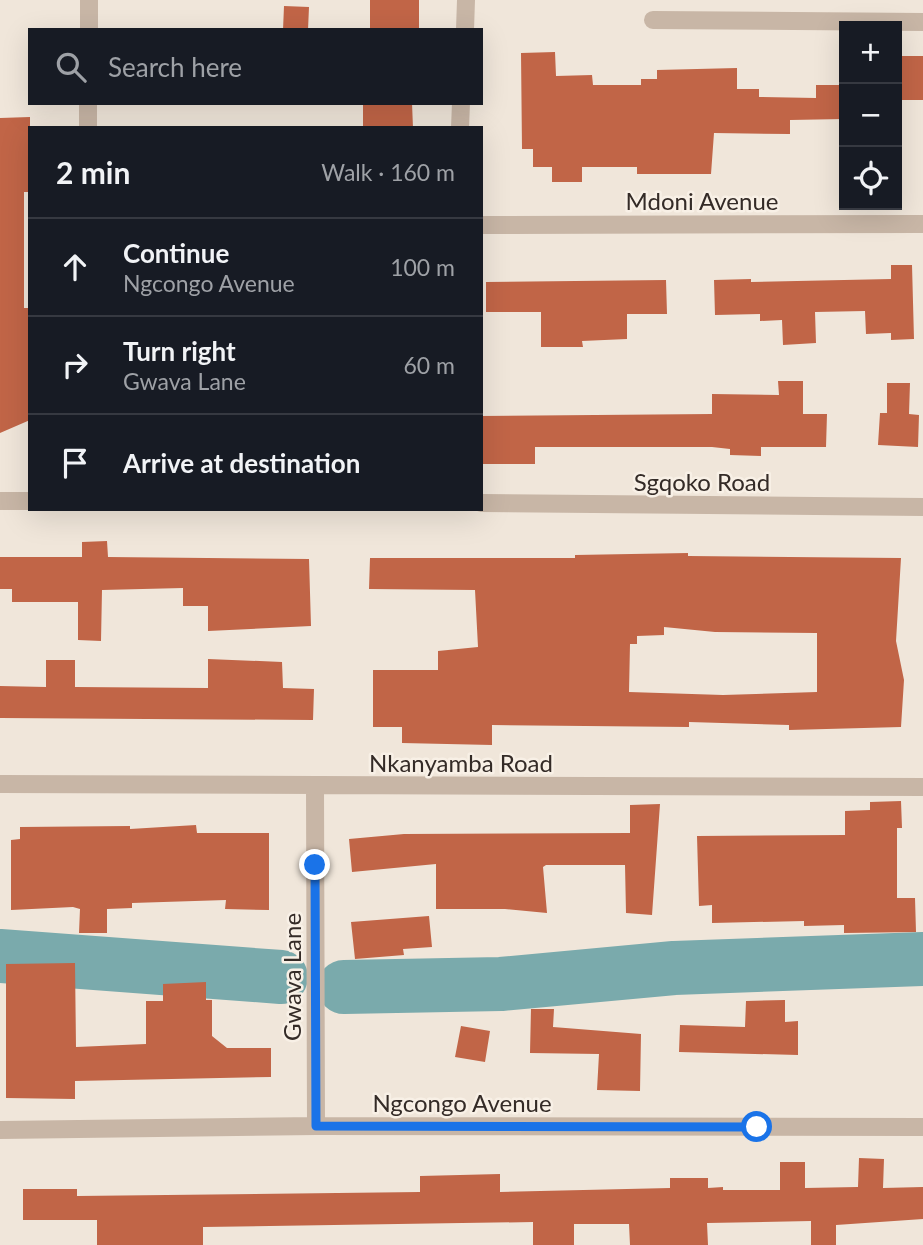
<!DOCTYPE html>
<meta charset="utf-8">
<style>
:root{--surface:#171b24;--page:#20242c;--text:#f1f3f6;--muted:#9ea1a6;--line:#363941}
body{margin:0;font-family:Lato,sans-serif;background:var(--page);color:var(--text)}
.controls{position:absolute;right:21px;top:21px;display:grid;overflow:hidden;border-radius:0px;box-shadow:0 7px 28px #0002}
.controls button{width:63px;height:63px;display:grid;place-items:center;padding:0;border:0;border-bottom:2px solid var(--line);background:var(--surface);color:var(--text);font:35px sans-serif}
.stop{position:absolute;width:21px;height:21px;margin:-16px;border:5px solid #1a73e8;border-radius:50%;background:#fff}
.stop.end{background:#1a73e8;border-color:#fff;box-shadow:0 2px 7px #0008}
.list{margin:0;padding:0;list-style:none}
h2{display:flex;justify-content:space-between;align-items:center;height:91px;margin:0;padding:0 28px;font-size:30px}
h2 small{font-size:23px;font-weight:400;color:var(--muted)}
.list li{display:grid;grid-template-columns:46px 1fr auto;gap:21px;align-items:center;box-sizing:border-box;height:98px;padding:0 28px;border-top:2px solid var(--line)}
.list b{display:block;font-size:26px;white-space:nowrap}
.list p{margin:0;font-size:23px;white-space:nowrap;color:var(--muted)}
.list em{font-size:23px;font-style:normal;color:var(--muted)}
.icon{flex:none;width:38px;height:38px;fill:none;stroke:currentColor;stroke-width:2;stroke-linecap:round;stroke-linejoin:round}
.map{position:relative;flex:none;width:923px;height:1245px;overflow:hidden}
.search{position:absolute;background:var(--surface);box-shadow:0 7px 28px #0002;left:28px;top:28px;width:455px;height:77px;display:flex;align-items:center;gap:18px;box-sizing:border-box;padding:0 24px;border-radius:0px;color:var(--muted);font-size:26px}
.panel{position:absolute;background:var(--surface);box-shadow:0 7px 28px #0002;left:28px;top:126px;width:455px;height:385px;border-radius:0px}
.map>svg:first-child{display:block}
</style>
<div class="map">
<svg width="923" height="1245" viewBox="0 0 923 1245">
<rect width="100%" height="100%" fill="#f0e6da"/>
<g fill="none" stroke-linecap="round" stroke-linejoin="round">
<path stroke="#7aaaac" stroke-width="54" d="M0 956 281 977
M344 987 501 984 674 968 923 959"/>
</g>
<path fill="#c16547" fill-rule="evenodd" d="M370 0H419V30H370Z
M284 6 309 7 308 30H283Z
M555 52 556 76 592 75 593 85H641V79H657V70L737 68V89H759V97L816 98V85H844V119L790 120V134L714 133 711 174H637V167H582V182H552V167H533V149H522L521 53Z
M897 56H923V100H897Z
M363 103H412L413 128H363Z
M30 117V192H24V308H30V420L0 433V118Z
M891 265H912L914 339 891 340V333L866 334 865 311 815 312 816 343 783 345 782 320 760 321V314L715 315 714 280 751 279V282L891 279Z
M666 280 667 314H627V339L582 341 583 347H541V312H486V282Z
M778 381H803V414H827L826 447H761V456L730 455V449L712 447H535V464H481V416L712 414V394L779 395Z
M887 383H910L909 414 919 415 918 447 878 445 880 413H887Z
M107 541 108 557 309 559 311 626 208 631V606H183V588L102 590 101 641 78 640V602H12V589H0V557H82V542Z
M688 553V556L901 558 896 641 904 680 901 727 789 730V725L689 722V727L492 725V745L402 743V727H373V670H438V651L478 647 475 590 369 589 370 558H575V555ZM664 627 715 632 817 633V692L723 695 629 692 630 644H637V636L664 635Z
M208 659 282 662 283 688 314 689 313 720 0 718V686L46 687V660H75V687L208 688Z
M901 801 902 828H897V898H915L916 932 844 933V925L804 926V921L712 923V905L699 906 697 836 845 835V811L870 810V802Z
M660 804 652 915 626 913 625 865H546L543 867 547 913 505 909H436V864L352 872 349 839 404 834 630 833V805Z
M196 825 197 833H269V910L225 909 226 900 132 903V908L107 909V933H79L80 909 73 907 11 910V840L20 839V827L130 826V829Z
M429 916 432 947 403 949 404 955 355 959 351 922Z
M75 963 76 1047 146 1044V1001H163V984L206 982V1000H212V1036L227 1048H271V1077L75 1081V1099L6 1098V964Z
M785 1000V1022L798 1021V1055L679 1052 680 1025 745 1027 746 1001Z
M531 1009H554L553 1027 641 1034 640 1091 597 1090 599 1054 530 1053Z
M461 1026 490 1031 485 1062 455 1057Z
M859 1158 884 1159 883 1188 923 1187V1219L836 1225V1245H811V1221L707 1223 708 1245H630L629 1224H574V1245H533V1222L203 1227V1245H97V1220H23V1189H77V1196L420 1192V1176L500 1174V1192L670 1188V1178H708V1188L723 1187V1190H780V1162H805V1188L858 1187Z"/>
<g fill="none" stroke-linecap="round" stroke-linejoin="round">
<path stroke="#c8b6a6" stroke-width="18" d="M653 20 923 22
M89 30V0
M465 30 466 0
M88 128V103
M460 128 461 103
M481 225 923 224
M0 501H30
M481 503 923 507
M0 784 923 787
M315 787 316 1126
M0 1130 316 1126 923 1127"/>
</g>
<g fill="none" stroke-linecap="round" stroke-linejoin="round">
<path stroke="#1a73e8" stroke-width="9" d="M315 865 316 1126 757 1127"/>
</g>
<g text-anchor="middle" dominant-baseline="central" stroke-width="5" stroke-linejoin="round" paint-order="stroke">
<g font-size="24" fill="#342b27" stroke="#f8f0e6">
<text x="702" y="200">Mdoni Avenue</text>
<text x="702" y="481">Sgqoko Road</text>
<text x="461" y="762">Nkanyamba Road</text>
<text transform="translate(291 977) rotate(-90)">Gwava Lane</text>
<text x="462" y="1102">Ngcongo Avenue</text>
</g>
</g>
</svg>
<div class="controls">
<button>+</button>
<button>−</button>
<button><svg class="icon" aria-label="locate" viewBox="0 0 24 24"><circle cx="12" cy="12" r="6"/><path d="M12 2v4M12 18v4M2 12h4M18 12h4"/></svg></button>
</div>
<div class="stop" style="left:757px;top:1127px"></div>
<div class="stop end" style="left:315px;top:865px"></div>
<div class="search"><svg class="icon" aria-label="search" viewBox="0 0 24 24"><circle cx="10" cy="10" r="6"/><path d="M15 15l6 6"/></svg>Search here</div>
<section class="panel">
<h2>2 min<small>Walk · 160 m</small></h2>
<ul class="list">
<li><svg class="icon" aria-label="ahead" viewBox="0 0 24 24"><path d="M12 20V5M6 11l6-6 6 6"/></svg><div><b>Continue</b><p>Ngcongo Avenue</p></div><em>100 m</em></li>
<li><svg class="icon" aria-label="right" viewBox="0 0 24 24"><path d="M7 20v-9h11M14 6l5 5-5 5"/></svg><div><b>Turn right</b><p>Gwava Lane</p></div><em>60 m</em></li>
<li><svg class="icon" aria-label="arrive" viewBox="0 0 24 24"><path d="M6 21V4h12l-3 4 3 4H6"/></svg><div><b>Arrive at destination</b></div></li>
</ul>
</section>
</div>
